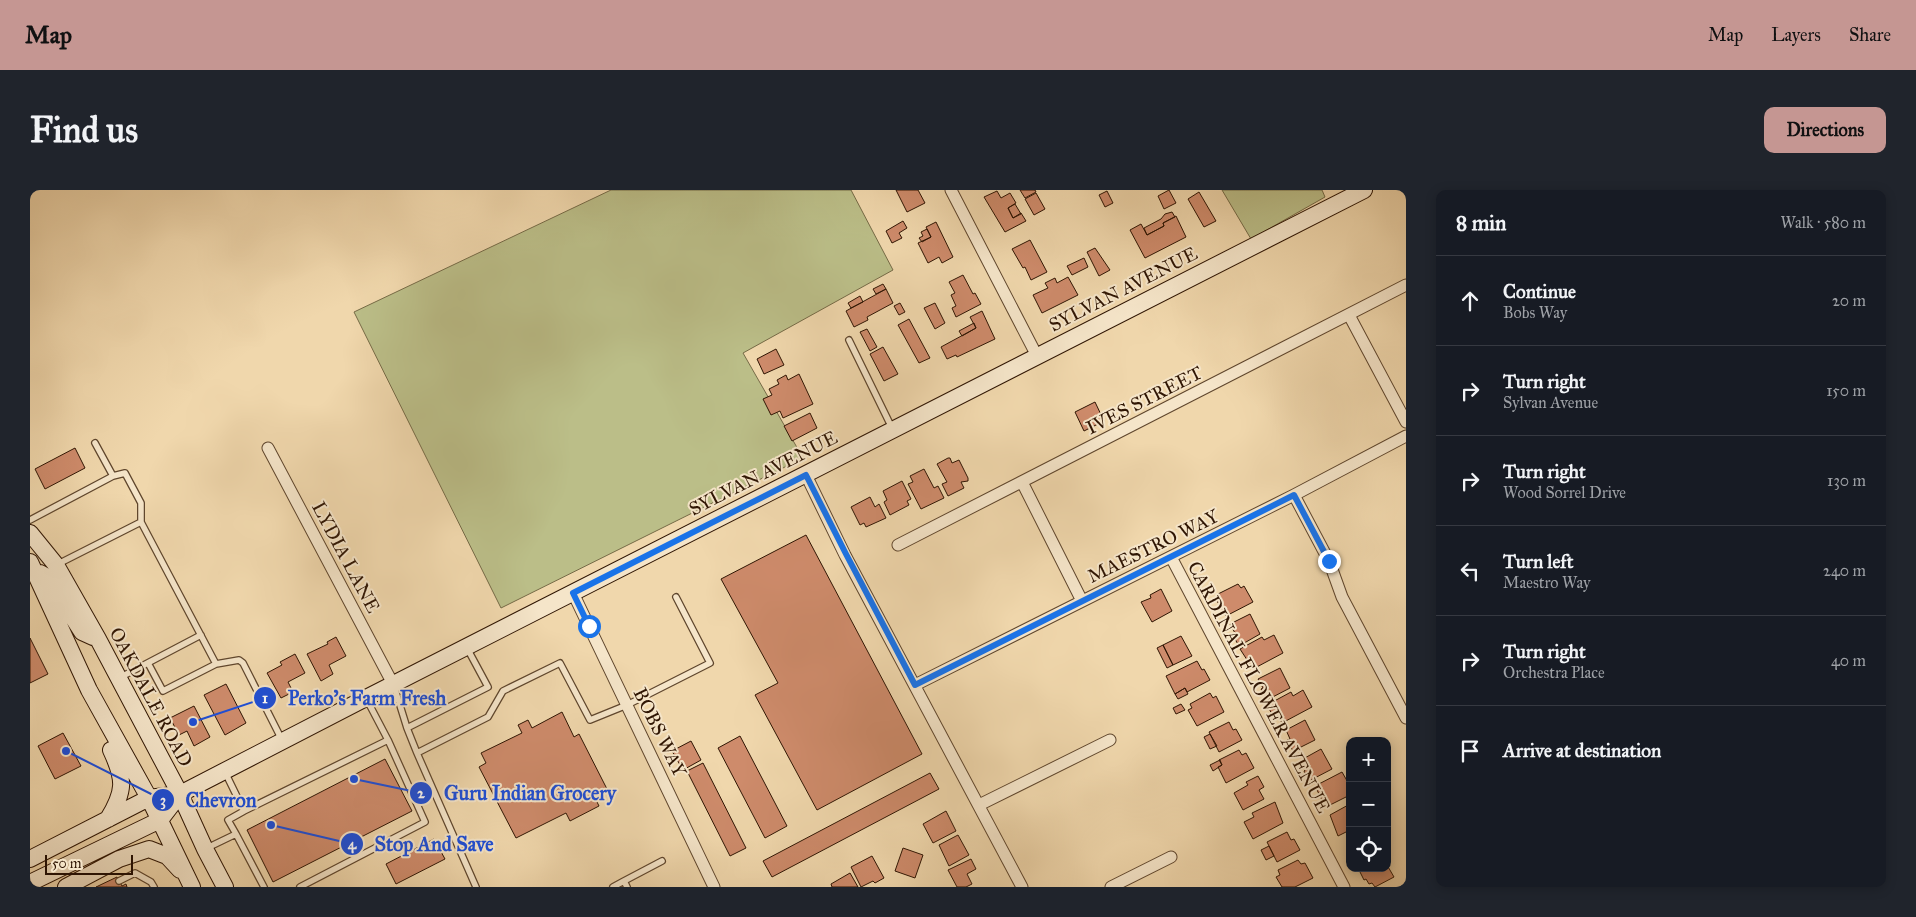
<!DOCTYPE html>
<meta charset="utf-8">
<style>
:root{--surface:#171b24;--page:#20242c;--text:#f1f3f6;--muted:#9ea1a6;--line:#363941;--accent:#c59692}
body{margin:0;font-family:"IM FELL Great Primer",serif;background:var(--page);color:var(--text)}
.controls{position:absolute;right:15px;bottom:15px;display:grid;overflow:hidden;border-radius:10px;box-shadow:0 2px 12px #0003}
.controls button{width:45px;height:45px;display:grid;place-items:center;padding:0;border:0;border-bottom:1px solid var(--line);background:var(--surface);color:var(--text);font:25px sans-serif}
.scale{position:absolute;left:15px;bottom:12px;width:88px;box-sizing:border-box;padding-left:5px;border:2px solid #2f1503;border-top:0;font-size:14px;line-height:18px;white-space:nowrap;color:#2f1503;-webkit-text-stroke:4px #f5e5c9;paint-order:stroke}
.stop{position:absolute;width:15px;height:15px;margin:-11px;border:4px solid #1a73e8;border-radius:50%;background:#fff}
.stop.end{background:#1a73e8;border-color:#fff;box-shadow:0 1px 5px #0008}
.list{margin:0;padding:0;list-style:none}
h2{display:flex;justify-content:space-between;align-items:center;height:65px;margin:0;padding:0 20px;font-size:21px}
h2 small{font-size:16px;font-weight:400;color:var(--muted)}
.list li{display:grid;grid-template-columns:32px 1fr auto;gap:15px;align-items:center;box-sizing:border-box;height:90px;padding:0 20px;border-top:1px solid var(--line)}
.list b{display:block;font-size:19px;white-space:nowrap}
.list p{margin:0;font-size:16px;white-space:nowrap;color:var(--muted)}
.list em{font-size:16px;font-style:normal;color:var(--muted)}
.icon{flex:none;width:28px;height:28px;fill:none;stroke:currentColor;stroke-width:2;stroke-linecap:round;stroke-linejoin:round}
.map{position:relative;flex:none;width:1376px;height:697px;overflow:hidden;border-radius:10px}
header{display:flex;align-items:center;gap:30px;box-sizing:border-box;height:70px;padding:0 25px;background:var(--accent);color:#111}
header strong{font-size:24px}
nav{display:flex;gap:28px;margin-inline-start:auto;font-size:18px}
.intro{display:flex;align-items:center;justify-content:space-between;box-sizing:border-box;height:120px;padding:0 30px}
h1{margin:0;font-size:35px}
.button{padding:12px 22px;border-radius:10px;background:var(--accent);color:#111;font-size:18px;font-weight:700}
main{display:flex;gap:30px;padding:0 30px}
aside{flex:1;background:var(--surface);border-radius:10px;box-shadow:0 2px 12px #0003}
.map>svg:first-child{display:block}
</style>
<header>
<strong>Map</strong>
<nav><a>Map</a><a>Layers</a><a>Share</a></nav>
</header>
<div class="intro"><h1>Find us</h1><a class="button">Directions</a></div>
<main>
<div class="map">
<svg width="1376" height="697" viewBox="0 0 1376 697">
<rect width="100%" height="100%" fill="#f0d7ac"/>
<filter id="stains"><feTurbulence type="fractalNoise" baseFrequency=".004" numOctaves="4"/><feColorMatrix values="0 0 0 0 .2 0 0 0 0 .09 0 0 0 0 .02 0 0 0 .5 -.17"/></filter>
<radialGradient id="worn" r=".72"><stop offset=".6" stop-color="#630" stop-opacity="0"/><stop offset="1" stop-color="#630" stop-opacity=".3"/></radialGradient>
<path fill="#bbbe88" stroke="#756a46" d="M581 0H821L863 80 713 163 773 268 471 418 324 122Z
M1192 0H1292L1295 7 1221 49Z"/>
<path fill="#ce8b6b" stroke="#2f1503" d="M866 0H888L895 13 877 22Z
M990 0H1005L1006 2 995 8Z
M1139 0 1146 13 1134 19 1128 6Z
M967 1 971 8 980 3 986 13 978 18 983 28 991 23 996 31 975 42 954 7Z
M1077 1 1083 13 1075 17 1069 5Z
M1169 2 1186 31 1174 37 1158 9Z
M1006 3 1015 19 1004 25 995 9Z
M985 14 991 24 983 28 978 18Z
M1142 22 1145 27 1133 33 1134 36 1117 45 1114 38 1131 29 1135 24Z
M1146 26 1156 47 1115 68 1100 40 1111 34 1117 45 1134 36 1133 33Z
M873 31 877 38 869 43 872 48 862 53 856 41Z
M906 32 923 67 912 73 909 67 898 73 888 53 901 47 896 37Z
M897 39 901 47 892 52 889 48 893 46 891 42Z
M1000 50 1017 82 1001 90 995 77 993 78 982 59Z
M1065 58 1080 80 1069 86 1057 62Z
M1054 68 1058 77 1042 85 1037 76Z
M933 85 943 104 945 103 951 114 926 127 922 118 926 116 921 105 925 103 919 92Z
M1038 87 1048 105 1012 123 1003 105 1018 98 1015 93 1025 88 1027 93Z
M853 94 856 99 846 104 843 99Z
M856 99 863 113 837 127 838 130 824 137 816 121Z
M830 106 833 112 821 118 818 113Z
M870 113 875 122 869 125 864 116Z
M905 113 915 133 905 139 894 118Z
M952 121 965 149 927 167 926 165 917 169 911 157 946 138 940 127Z
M879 129 900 168 889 173 868 135Z
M944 133 946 138 932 146 929 141Z
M837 139 847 157 840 161 830 142Z
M853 157 868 184 854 191 840 164Z
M746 159 754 175 734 184 727 169Z
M769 184 783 214 753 228 750 221 741 225 733 209 742 205 739 199 749 194 747 190 756 185 758 190Z
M1065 212 1074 231 1054 241 1045 222Z
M780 223 787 238 762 251 754 236Z
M45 258 55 278 15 299 5 279Z
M918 268H920L922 273 929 270 938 288V291L931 292 934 298 918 306 912 294 917 292 907 274Z
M894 279 904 298 908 296 914 308 891 319 878 294 883 292 880 286Z
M872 291 881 309 877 311 879 315 860 325 854 312 857 310 853 301Z
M840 307 845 317 849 314 856 328 836 337 834 333 830 335 821 317Z
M776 345 892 564 787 620 725 505 748 493 691 389Z
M1208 394 1211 398 1214 396 1223 412 1196 426 1187 411 1190 409 1188 404Z
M1131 399 1142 421 1122 432 1111 412 1121 408 1120 405Z
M1220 424 1230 444 1209 456 1202 444 1205 443 1200 434Z
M1244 445 1253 463 1223 479 1210 459 1232 447 1234 450Z
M1151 446 1162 466 1143 475 1133 455Z
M306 447 316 466 299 475 303 484 291 491 277 464 298 454 297 452Z
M0 448 18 484 0 493Z
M1133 455 1143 475 1137 478 1127 458Z
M265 464 275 483 258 492 263 502 251 508 237 483 252 475 250 472Z
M1167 471 1172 480 1174 479 1180 490 1157 502 1155 498 1145 504 1136 486Z
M1250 478 1260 498 1237 510 1231 499 1233 498 1228 489Z
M196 494 216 533 195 545 174 505Z
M1155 498 1158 504 1148 509 1145 504Z
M1273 500 1282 517 1252 533 1247 524 1243 526 1237 515 1261 502 1263 506Z
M1180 503 1183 508 1186 506 1194 522 1167 536 1158 520 1162 518 1160 514Z
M1151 514 1155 520 1146 524 1143 518Z
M164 516 180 547 164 556 157 541 149 545 140 528Z
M532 522 544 547 549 544 578 601 565 608 569 616 540 631 536 623 486 648 449 577 456 573 451 563 492 543 488 535 498 530 502 538Z
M1275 530 1285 550 1263 561 1257 550 1260 549 1256 540Z
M1199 532 1203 540 1206 539 1212 550 1189 562 1179 542Z
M33 543 51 576 25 589 8 556Z
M1180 544 1187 556 1180 559 1174 547Z
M710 546 757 636 735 648 688 558Z
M661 551 671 570 653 580 642 561Z
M1291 559 1302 579 1279 591 1274 581 1278 578 1273 569Z
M1209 560 1212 565 1216 563 1224 578 1196 593 1188 577 1192 575 1189 570Z
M355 569 382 621 243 692 217 640Z
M1190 570 1192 575 1183 581 1180 575Z
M673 573 716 658 700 666 657 581Z
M1312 582 1320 596 1317 600 1320 605 1300 615 1296 610 1293 612 1285 596Z
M900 583 909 599 742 687 733 671Z
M1228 586 1234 597 1229 600 1234 609 1213 620 1204 603 1218 595 1216 592Z
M1245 612 1253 633 1223 649 1214 632 1224 627 1222 623Z
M1320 614V640L1308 646 1300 625Z
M916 621 926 641 903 653 893 634Z
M1257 642 1261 650 1264 649 1270 660 1247 672 1237 652Z
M928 645 939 665 919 676 909 655Z
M404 649 415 669 366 694 356 674Z
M1239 656 1244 666 1236 670 1231 660Z
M873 658 893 665 885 688 865 681Z
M842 666 854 688 845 693 843 691 831 697 821 677Z
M941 669 946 679 937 684 942 694 936 697H927L918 680Z
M1268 670 1271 674 1275 673 1283 688 1265 697H1252L1246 687 1250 685 1248 680Z
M1357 675 1364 687 1345 697 1342 693 1339 694 1336 689 1334 690 1329 680 1332 678H1357Z
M820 683 828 697H802L801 694Z
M87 687 92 696 96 694 97 697H66Z"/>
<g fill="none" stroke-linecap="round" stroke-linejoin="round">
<defs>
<path id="lane" d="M819 150 862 238
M65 253 83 286
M0 330 83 286 95 283 111 313V332L186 474
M28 374 111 332
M118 473 133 501 186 474 209 470 213 473 252 550
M91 487 171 445
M364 496 377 538 387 563 458 527 473 501 530 473 560 530 597 515 680 473 646 407
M377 538 458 497 437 458
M387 563 446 697
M195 582 214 621 198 630 206 644
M214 621 358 550 337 510
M177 658 206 644 234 697
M89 691 105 683 121 692 124 697
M594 691 632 671
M270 697 395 632 358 550
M583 697 594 691 597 697"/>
<path id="street" d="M921 0 1007 166
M1319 125 1376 232
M238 258 363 494
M776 285 815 365 992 697
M992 292 1052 411
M1264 305 1299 371 1312 407 1376 528
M868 355 1376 95
M1141 367 1314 697
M543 403 684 697
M885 495 1264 305 1376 246
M949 615 1080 550
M1081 697 1141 667"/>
<path id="secondary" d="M0 343 26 375 68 449 150 604 175 659 195 697
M0 372 59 500 119 608 162 697
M6 384 10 383 17 387 52 442 63 447
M78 629C95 601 95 590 81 560
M0 669 119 608 150 604 336 508 1334 0
M0 693 130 630 150 604
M36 697 89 669 119 659 137 666 150 680"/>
</defs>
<use href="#lane" stroke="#5f462d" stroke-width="8"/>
<use href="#street" stroke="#5f462d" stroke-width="13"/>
<use href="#secondary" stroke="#2f1503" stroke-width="18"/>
<use href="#lane" stroke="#f5e5c9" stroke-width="5.5"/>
<use href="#street" stroke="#f5e5c9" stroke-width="11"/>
<use href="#secondary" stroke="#f5e5c9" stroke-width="16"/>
</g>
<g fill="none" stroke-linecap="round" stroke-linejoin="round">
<path stroke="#1a73e8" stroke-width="6" d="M559 436 543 403 776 285 816 364 885 495 1264 305 1299 371"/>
</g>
<g text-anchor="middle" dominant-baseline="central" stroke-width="4" stroke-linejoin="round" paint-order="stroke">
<g font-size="19" fill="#2f1503" stroke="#f5e5c9">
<text transform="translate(1093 99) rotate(-27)">SYLVAN AVENUE</text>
<text transform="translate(1114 210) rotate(-27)">IVES STREET</text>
<text transform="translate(733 283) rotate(-27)">SYLVAN AVENUE</text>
<text transform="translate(1123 356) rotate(-26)">MAESTRO WAY</text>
<text transform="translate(316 367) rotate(62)">LYDIA LANE</text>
<text transform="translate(1229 497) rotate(62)">CARDINAL FLOWER AVENUE</text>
<text transform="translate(121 507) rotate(62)">OAKDALE ROAD</text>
<text transform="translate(630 542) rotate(64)">BOBS WAY</text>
</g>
</g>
<path fill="none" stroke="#1d4ed8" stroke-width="2" d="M163 532L235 508M324 589L391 603M36 561L133 610M241 635L322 654"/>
<g fill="#1d4ed8" stroke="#f5e5c9" stroke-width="2">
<circle cx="163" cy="532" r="5"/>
<circle cx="324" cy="589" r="5"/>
<circle cx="36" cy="561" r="5"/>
<circle cx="241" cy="635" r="5"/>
<circle cx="235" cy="508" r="12"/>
<circle cx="391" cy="603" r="12"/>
<circle cx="133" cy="610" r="12"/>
<circle cx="322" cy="654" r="12"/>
</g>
<g font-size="15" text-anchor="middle" font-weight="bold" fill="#fff">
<text x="235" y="513">1</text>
<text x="391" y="608">2</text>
<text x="133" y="615">3</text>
<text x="322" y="659">4</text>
</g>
<g font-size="20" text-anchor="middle" font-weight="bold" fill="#1d4ed8" stroke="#f5e5c9" stroke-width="4" stroke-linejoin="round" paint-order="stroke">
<text x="337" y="515">Perko's Farm Fresh</text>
<text x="500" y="610">Guru Indian Grocery</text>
<text x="191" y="617">Chevron</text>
<text x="404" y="661">Stop And Save</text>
</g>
<rect width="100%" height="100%" filter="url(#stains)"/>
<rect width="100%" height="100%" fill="url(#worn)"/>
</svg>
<div class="controls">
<button>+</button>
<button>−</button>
<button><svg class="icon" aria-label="locate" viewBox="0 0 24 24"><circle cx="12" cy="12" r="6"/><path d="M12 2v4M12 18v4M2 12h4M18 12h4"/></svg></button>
</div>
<div class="scale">50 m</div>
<div class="stop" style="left:559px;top:436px"></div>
<div class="stop end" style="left:1299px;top:371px"></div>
</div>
<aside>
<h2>8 min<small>Walk · 580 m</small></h2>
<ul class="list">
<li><svg class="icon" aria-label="ahead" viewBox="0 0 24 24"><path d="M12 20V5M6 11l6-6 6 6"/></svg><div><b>Continue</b><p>Bobs Way</p></div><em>20 m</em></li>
<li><svg class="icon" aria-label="right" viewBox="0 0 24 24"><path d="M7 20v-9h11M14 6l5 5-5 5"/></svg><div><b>Turn right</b><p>Sylvan Avenue</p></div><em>150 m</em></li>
<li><svg class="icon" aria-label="right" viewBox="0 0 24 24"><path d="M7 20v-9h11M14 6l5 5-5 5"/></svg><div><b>Turn right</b><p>Wood Sorrel Drive</p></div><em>130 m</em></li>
<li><svg class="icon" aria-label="left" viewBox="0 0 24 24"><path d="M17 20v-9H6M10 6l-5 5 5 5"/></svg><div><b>Turn left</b><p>Maestro Way</p></div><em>240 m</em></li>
<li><svg class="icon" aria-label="right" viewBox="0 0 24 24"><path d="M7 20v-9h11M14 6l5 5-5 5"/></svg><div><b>Turn right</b><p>Orchestra Place</p></div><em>40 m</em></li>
<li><svg class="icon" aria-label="arrive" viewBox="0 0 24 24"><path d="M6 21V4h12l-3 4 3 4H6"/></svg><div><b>Arrive at destination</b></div></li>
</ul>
</aside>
</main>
